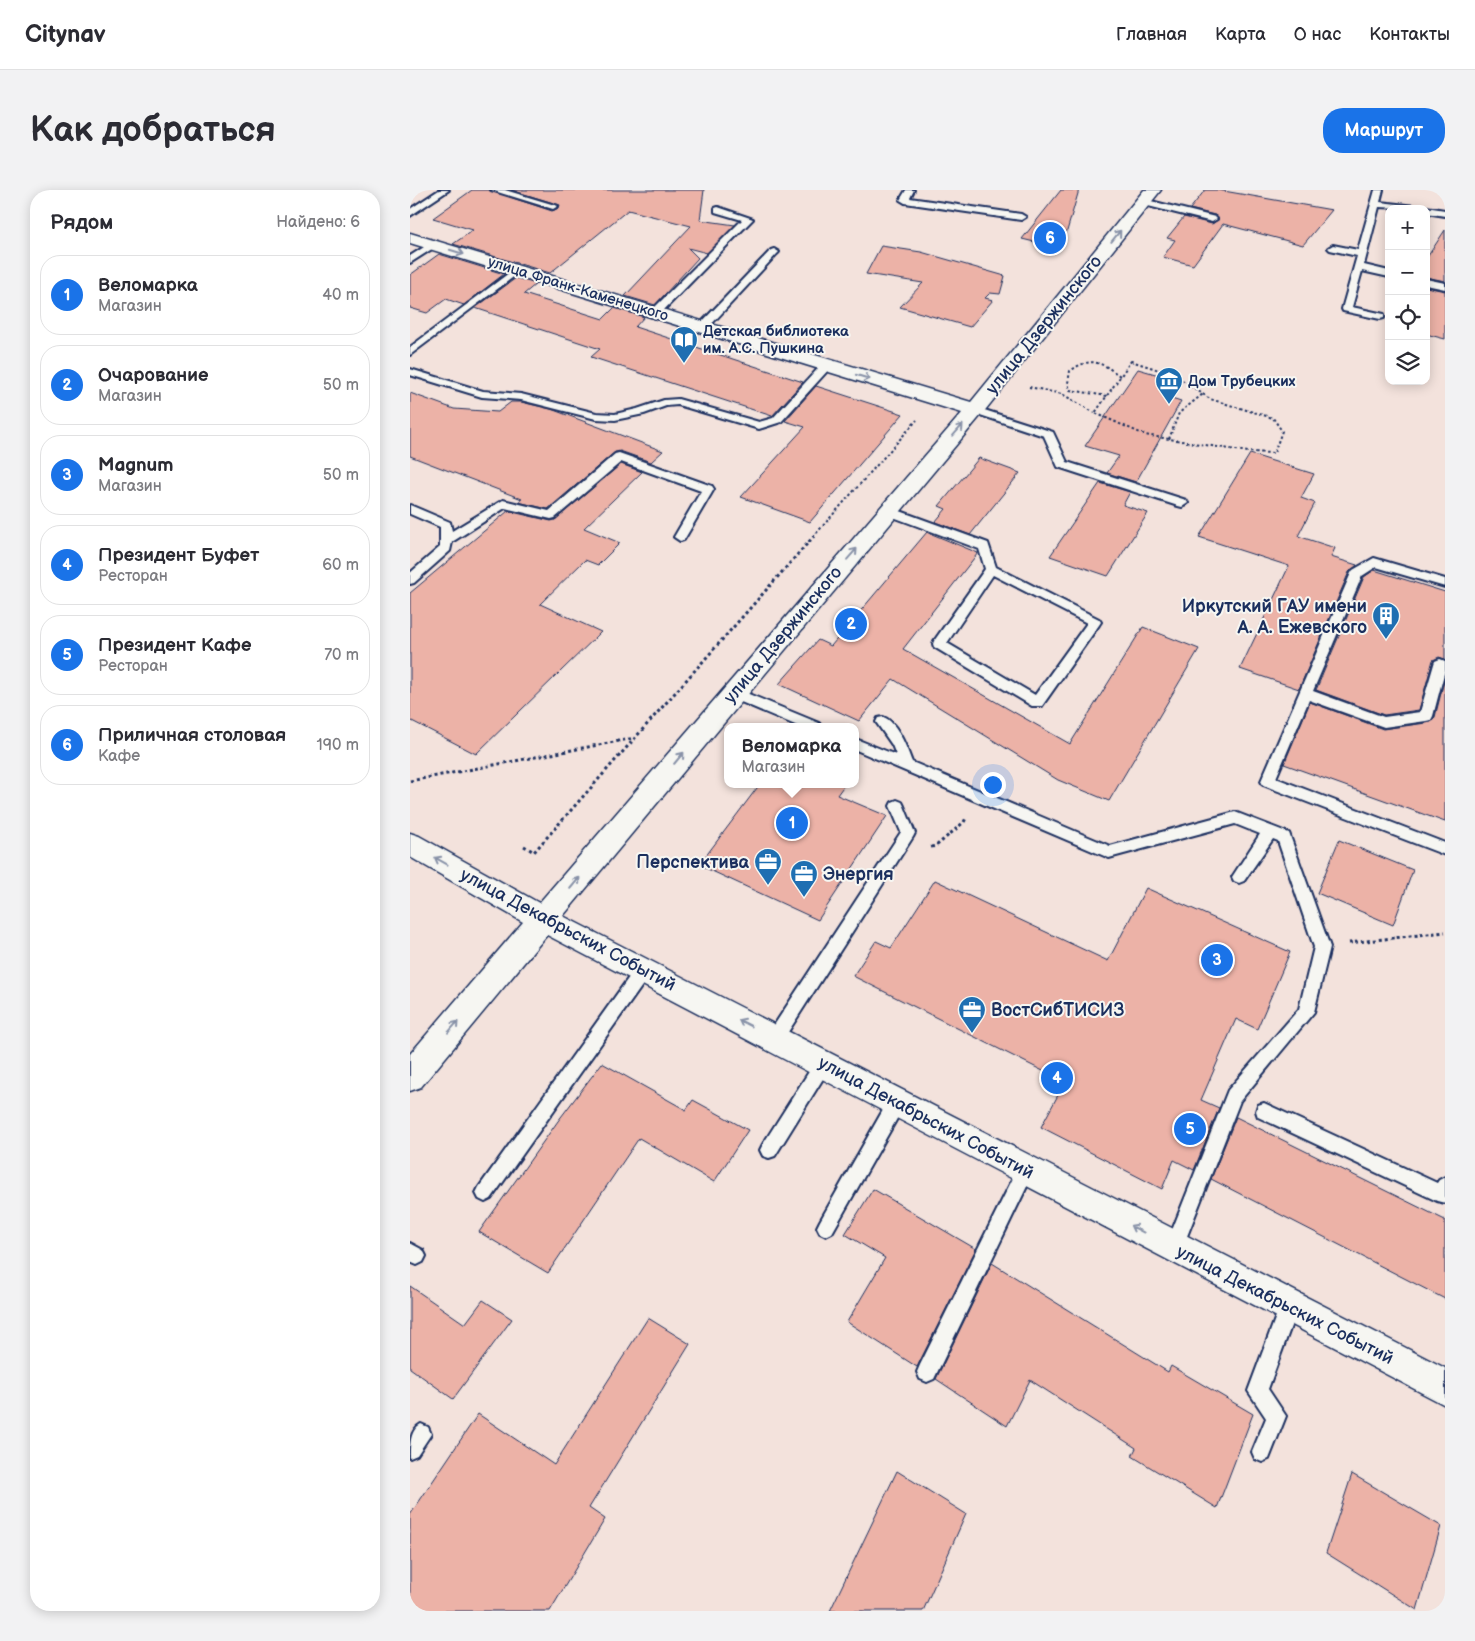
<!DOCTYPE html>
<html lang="ru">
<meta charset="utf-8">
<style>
:root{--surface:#fff;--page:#f2f2f3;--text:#2b2b33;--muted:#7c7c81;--line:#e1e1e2;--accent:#1a73e8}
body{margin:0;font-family:"Balsamiq Sans",sans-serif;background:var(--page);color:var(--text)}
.controls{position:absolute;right:15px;top:15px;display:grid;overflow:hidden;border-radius:10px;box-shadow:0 2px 12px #0003}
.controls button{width:45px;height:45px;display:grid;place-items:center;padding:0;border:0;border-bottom:1px solid var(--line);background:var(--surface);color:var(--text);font:25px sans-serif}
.you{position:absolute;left:582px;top:594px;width:18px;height:18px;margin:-12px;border:4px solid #fff;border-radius:50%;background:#1a73e8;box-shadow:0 0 0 8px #1a73e833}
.badge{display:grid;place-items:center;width:32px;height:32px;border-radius:50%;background:var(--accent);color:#fff;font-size:16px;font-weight:700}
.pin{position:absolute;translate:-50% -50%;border:2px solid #fff;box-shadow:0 1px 5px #0006}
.popup{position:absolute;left:314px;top:533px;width:135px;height:65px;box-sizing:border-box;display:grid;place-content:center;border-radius:10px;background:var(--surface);filter:drop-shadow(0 1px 4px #0005);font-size:16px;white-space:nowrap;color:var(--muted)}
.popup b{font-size:19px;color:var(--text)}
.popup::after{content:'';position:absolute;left:50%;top:100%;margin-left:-10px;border:10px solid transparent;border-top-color:var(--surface)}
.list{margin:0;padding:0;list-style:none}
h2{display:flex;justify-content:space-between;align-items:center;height:65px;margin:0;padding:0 20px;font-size:21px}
h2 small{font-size:16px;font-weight:400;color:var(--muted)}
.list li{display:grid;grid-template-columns:32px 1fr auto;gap:15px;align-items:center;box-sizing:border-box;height:80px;margin:0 10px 10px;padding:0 10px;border:1px solid var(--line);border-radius:20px}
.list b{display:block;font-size:19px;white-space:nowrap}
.list p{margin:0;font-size:16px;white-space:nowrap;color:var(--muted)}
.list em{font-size:16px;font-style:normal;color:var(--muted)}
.icon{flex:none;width:28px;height:28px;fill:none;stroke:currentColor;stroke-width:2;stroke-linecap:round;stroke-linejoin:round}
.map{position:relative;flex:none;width:1035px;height:1421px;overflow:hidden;border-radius:20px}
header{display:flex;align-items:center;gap:30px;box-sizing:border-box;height:70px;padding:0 25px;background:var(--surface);border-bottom:1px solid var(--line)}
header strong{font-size:24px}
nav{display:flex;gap:28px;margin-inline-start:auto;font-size:18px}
.intro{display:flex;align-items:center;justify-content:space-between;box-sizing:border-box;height:120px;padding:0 30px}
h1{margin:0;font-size:35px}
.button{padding:12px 22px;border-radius:20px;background:var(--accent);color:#fff;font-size:18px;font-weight:700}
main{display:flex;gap:30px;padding:0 30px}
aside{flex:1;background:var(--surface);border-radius:20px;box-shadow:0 2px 12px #0003}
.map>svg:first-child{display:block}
</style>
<header>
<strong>Citynav</strong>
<nav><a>Главная</a><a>Карта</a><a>О нас</a><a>Контакты</a></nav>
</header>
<div class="intro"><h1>Как добраться</h1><a class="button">Маршрут</a></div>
<main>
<aside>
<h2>Рядом<small>Найдено: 6</small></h2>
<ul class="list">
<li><span class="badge">1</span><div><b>Веломарка</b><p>Магазин</p></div><em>40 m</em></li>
<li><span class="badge">2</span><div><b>Очарование</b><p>Магазин</p></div><em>50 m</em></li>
<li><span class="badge">3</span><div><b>Magnum</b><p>Магазин</p></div><em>50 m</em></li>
<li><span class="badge">4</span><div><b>Президент Буфет</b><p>Ресторан</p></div><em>60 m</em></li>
<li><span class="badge">5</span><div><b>Президент Кафе</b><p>Ресторан</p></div><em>70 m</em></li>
<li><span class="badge">6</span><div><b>Приличная столовая</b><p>Кафе</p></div><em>190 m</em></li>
</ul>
</aside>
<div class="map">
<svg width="1035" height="1421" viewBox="0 0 1035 1421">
<rect width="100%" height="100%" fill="#f3e2dc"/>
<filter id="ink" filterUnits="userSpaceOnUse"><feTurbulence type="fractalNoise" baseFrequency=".02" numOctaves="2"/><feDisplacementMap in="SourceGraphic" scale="10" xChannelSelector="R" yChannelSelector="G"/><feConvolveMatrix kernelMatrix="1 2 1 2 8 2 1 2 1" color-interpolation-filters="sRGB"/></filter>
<g filter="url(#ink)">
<path fill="#ecb2a7" stroke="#1b2f5e" d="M62 0H79L142 21 149 18 150 15 101 0H294L290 30 325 35 297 63 278 58 288 68 245 115 215 106 281 36 218 20 140 83 43 54 63 40 23 28Z
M651 0H669L657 41 645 57 612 49Z
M795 0H808L922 20 893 55 813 34 783 75 753 67 765 50 757 48 774 27 802 34 809 29 805 25 780 19Z
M1035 40V91L1016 87V69Z
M471 56 511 62 595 86 590 104 580 103 575 108 583 110 560 137 490 117 513 93 456 84Z
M29 64 94 84 54 115 36 109 17 123 0 118V85Z
M106 88 126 94 114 104 193 129 204 118 234 127 225 137 393 192 362 226 181 167 190 159 65 118Z
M1016 97 1035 101V149L1016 144Z
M728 179 763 189 752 205 771 211 726 292 697 283 709 266 675 256Z
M406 196 493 224 400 332 331 307 395 237 375 231Z
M0 203 44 219 88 222 101 212H111L141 219 253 261 241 272 210 261 205 262 138 319 108 312 112 309 0 266Z
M840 264 904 284 891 308 905 313 888 346 925 358 921 367 947 375 939 382 889 499 830 479 879 376 789 347Z
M569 268 610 283 560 345 525 332 536 319 529 316Z
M211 274 232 282 174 338 210 353 188 375 175 370 130 414 191 442 66 564 0 530V403L98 321 141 331 145 330Z
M690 293 720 302 713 315 738 323 698 386 640 366Z
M517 342 568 363 493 459 660 554 733 437 789 459 699 611 648 590 483 489 449 531 369 494 408 450 421 456Z
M964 380 1035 402V469L1029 467 1023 470 1009 520 974 525 906 500 954 387Z
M1035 487V632L874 574 900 512 973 539 1016 533 1021 532 1025 527Z
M350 594H435L427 605 477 626 408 730 289 675Z
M929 650 1003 680 983 735 907 703Z
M525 690 698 771 736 698 880 762 847 839 826 829 791 910 809 918 784 980 764 970 752 999 631 937 655 892 443 786 466 751 481 758Z
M192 873 276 920 283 910 338 940 304 992 229 948 138 1083 69 1042 148 931Z
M826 927 1035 1030V1109L801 989Z
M463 999 566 1059 507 1177 437 1132 475 1068 435 1044Z
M582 1073 758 1182 761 1176 843 1224 807 1318 722 1266 726 1258 620 1190 597 1236 526 1189Z
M0 1096 55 1134 73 1110 102 1129 43 1209 0 1178Z
M238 1128 280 1154 179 1318 195 1329 140 1421H0V1325L68 1224 144 1275Z
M487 1281 556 1324 513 1421H420Z
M942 1284 1031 1336 1007 1420 916 1363Z"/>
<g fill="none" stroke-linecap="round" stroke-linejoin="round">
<defs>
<path id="lane" d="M29 0H39L0 26V19Z
M81 0H95L148 16 143 19Z
M496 0H504L500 8 611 24 616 27 611 30 495 13 490 10Z
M965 0H973L970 12 1005 16 1009 19 969 17 954 75 979 81V87L952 81 942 117 974 124V128L970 129 933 121 932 119 947 66 920 60 918 58 923 55 948 60Z
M733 9 805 27 807 29 802 32 730 14 728 12Z
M308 17 343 29 249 125H241V121L332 30 305 22V18Z
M1016 17 1035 20V26L1016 23V19H1012Z
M22 52 27 55 25 57 0 73V66Z
M364 59 369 62 367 64 297 139H289V135L361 60Z
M107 77 110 78V82L0 165V157Z
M1016 89 1035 93V99L1016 95Z
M417 172 421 173 422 175 421 177 371 232 349 239 268 215 256 216 234 224 205 230 186 229 111 210 72 207 0 185V179L73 201 111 204 186 223 205 224 227 219 254 210 268 209 349 232 363 228 413 173Z
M565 217 643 242 657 272 776 310 778 313 772 317 768 316 648 277 634 246 561 222 560 220Z
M209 263 302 296 304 299 274 350 270 351 264 347 291 301 211 272 145 328 141 329 95 318 42 352 40 361 4 393 0 394V383L30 357V337L0 324V315L40 332 42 341 93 310 139 321 205 264Z
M479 317 578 353 586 377 689 429 691 432 689 435 632 516H622L524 457 523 454 524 451 575 379 569 359 475 324 473 321ZM583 385 677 433 625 505 537 453Z
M964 368 1035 389V397L966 377 952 386 903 501 974 527 1010 522 1024 474 1025 471 1030 469 1035 471V480L1023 526 1021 530 1016 531 974 537 899 510 866 588 1035 653V665L853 595 851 591 941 383 943 380Z
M324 498 409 533 411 537H390L319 507 317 503 319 499Z
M473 527C487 531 497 559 502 572L700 656 825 622 879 643 920 757 904 822 830 911 770 1064 764 1067 758 1064 755 1058 818 900 889 819 904 757 868 651 863 649 834 691 829 693 824 691 822 687 850 644 825 634 699 668 446 560V549L486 565 482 555 466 532 468 528Z
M487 610 492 612 494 616 505 643 503 647 371 853 365 855 359 853 357 848 359 843 491 642 480 616 482 612Z
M233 774 239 776 241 781 239 786 81 1009 75 1012 69 1009 66 1003 69 997 227 776Z
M413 866 419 869 421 874 419 879 365 966 359 968 353 966 350 960 353 954 407 869Z
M487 904 493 906 495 912 493 918 422 1043 416 1046 410 1043 407 1037 410 1031 481 906Z
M854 913 1027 993 1029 990 1035 987V1013L1027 1011 848 927 846 921 848 915Z
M616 971 622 974 625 980 622 986 524 1189 517 1192 510 1189 507 1182 510 1175 610 974Z
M0 1053 13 1060 16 1066 13 1072 7 1075 0 1072Z
M879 1108 886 1110 888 1117 858 1199 876 1226 859 1269 852 1272 845 1269 842 1262 856 1228 838 1201 872 1110Z
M11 1234 18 1237 21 1244 7 1265 0 1268C0 1254 0 1240 11 1234Z"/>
<path id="secondary" d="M734 0H751L572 224 153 726 1035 1178V1215L137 745 11 897 0 901V864L113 732 0 667V643L9 646 129 713 552 223 0 53V43L561 212Z"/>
</defs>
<use href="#lane" stroke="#1b2f5e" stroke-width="4"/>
<use href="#secondary" stroke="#1b2f5e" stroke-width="3"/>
<path stroke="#1b2f5e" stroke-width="2" stroke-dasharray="2.5 2.5" stroke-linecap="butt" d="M721 171 765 185 800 209 863 228 872 241 864 263 838 262 735 245 685 223Z
M619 197 652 204 685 223
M697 206 660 200 658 193 660 181C681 166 691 172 710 186
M759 249 769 223 793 204
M403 347 507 230"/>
<path stroke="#1b2f5e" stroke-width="3" stroke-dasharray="3 3" stroke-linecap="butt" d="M0 591 225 548
M114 656 124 662 404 346
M521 657 526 656 554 632 556 628
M939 753 1035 742"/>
<use href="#lane" fill="#f6f6f2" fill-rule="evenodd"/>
<use href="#secondary" fill="#f6f6f2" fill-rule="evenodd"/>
</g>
<defs><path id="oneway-shaft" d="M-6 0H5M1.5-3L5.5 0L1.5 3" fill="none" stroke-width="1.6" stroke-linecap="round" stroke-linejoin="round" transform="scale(1.25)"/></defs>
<g stroke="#8892a8">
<use href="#oneway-shaft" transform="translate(706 46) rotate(-51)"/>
<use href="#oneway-shaft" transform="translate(47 62) rotate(17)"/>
<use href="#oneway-shaft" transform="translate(453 187) rotate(17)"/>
<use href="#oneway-shaft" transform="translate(548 240) rotate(-49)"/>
<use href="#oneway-shaft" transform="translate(442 364) rotate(-49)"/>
<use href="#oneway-shaft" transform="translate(269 568) rotate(-50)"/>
<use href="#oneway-shaft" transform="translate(31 671) rotate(-151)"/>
<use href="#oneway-shaft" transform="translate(165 693) rotate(-50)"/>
<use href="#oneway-shaft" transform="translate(335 833) rotate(-153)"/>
<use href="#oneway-shaft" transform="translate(43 837) rotate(-49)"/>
<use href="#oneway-shaft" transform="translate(727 1039) rotate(-152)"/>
</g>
</g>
<defs>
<symbol id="library-pin" viewBox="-11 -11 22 30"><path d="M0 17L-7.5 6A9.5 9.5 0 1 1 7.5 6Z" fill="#1f6fb2" stroke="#f6f6f2"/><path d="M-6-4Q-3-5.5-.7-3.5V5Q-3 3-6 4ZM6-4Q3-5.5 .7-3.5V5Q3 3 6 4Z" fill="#fff"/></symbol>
<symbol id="museum-pin" viewBox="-11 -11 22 30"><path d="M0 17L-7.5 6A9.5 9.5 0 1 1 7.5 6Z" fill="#1f6fb2" stroke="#f6f6f2"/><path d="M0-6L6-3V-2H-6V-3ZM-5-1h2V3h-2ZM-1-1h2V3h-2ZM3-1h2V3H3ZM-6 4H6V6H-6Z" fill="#fff"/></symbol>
<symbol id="building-pin" viewBox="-11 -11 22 30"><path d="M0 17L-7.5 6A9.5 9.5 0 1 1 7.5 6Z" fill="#1f6fb2" stroke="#f6f6f2"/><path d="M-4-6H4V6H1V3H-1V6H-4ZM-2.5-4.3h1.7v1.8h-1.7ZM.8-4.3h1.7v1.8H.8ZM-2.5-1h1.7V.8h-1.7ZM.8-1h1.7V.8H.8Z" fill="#fff"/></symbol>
<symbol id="office-pin" viewBox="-11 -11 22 30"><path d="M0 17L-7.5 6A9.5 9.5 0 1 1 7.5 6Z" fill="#1f6fb2" stroke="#f6f6f2"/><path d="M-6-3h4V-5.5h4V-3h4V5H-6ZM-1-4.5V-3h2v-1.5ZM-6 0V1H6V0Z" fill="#fff"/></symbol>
</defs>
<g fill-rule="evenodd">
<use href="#library-pin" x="258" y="134" width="32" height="43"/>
<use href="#museum-pin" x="743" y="175" width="32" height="43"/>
<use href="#building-pin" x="960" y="410" width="32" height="43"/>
<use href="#office-pin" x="342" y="656" width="32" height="43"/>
<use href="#office-pin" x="378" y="668" width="32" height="43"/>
<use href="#office-pin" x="546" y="804" width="32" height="43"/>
</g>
<g text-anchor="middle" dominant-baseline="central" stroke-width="4" stroke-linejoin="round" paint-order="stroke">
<g font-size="15" fill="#1b2f5e" stroke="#f6f6f2">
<text transform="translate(168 99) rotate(17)">улица Франк-Каменецкого</text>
</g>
<g font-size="15" font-weight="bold" fill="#1b2f5e" stroke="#f6f6f2" text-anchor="start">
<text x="293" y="141">Детская библиотека<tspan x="293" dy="17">им. А.С. Пушкина</tspan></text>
<text x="778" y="191">Дом Трубецких</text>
</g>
<g font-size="18" fill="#1b2f5e" stroke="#f6f6f2">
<text transform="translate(634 135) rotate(-51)">улица Дзержинского</text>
<text transform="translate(373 445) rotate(-50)">улица Дзержинского</text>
<text transform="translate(158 740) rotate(28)">улица Декабрьских Событий</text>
<text transform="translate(516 928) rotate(28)">улица Декабрьских Событий</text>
<text transform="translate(875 1115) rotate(27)">улица Декабрьских Событий</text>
</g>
<g font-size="18" font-weight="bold" fill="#1b2f5e" stroke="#f6f6f2" text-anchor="end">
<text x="957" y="416">Иркутский ГАУ имени<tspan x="957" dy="21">А. А. Ежевского</tspan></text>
<text x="339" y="672">Перспектива</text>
<text x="413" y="684" text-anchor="start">Энергия</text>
<text x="581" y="820" text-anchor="start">ВостСибТИСИЗ</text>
</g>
</g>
</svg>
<div class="controls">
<button>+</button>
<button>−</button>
<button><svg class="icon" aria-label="locate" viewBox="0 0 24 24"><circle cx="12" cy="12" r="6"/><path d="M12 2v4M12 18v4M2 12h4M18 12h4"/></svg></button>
<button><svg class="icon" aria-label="layers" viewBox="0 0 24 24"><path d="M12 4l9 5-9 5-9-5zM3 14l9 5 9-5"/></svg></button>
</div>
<div class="you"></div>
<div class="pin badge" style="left:382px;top:633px">1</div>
<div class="popup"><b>Веломарка</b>Магазин</div>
<div class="pin badge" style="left:441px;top:434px">2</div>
<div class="pin badge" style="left:807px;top:770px">3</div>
<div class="pin badge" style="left:647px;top:888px">4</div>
<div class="pin badge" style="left:780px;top:939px">5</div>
<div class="pin badge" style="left:640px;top:48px">6</div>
</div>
</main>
